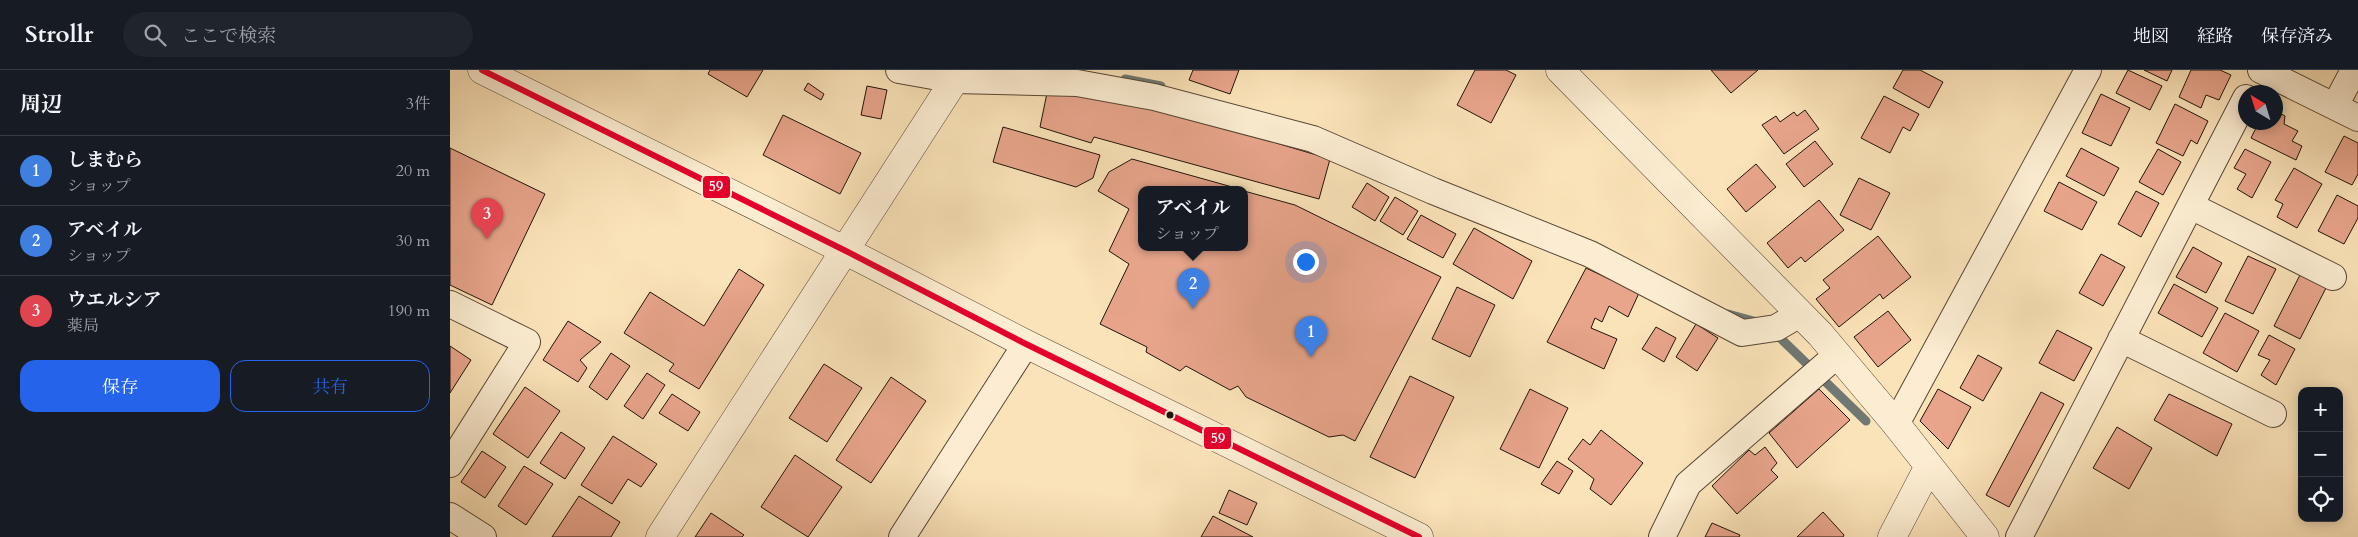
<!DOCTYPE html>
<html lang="ja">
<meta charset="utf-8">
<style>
:root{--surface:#171b24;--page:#20242c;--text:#f1f3f6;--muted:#9ea1a6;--line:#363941;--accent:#2563eb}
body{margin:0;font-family:Cardo,"Noto Serif JP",serif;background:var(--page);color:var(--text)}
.controls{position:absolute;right:15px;bottom:15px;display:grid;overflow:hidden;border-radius:10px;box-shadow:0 2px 12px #0003}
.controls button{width:45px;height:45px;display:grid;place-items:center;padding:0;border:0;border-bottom:1px solid var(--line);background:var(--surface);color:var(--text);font:25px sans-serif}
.compass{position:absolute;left:1788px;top:15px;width:45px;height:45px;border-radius:50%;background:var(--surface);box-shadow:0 2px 12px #0003;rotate:322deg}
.you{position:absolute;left:855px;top:191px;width:18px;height:18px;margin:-12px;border:4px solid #fff;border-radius:50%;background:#1a73e8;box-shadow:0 0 0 8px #1a73e833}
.badge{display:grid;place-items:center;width:32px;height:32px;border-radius:50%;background:var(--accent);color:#fff;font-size:16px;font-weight:700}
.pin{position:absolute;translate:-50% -41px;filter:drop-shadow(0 1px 2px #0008)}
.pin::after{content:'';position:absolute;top:26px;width:18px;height:15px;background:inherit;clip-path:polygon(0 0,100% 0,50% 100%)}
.popup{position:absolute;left:688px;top:116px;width:110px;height:65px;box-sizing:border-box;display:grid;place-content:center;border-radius:10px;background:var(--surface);filter:drop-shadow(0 1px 4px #0005);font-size:16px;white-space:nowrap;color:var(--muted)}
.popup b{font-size:19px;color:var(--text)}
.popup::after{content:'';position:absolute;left:50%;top:100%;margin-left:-10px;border:10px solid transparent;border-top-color:var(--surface)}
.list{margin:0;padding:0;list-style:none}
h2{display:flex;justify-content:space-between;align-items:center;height:65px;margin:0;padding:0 20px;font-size:21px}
h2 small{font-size:16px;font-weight:400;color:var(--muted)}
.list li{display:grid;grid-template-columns:32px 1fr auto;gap:15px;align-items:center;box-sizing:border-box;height:70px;padding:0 20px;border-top:1px solid var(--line)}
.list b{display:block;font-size:19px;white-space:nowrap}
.list p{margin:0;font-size:16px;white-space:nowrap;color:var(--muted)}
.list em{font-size:16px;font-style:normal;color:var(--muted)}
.actions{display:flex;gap:10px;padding:15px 20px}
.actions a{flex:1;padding:11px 0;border:1px solid var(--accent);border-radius:15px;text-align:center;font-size:18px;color:var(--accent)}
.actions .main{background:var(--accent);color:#fff}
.icon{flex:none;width:28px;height:28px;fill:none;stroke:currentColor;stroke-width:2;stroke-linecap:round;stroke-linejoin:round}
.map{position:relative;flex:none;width:1908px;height:467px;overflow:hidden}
header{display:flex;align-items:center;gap:30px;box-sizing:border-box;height:70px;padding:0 25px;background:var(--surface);border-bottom:1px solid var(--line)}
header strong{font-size:24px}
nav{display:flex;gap:28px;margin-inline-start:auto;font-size:18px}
.search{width:350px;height:45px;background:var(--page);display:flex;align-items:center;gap:12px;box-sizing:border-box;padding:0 18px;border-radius:28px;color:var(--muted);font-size:19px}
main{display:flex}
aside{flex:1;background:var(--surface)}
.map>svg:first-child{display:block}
</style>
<header>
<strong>Strollr</strong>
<div class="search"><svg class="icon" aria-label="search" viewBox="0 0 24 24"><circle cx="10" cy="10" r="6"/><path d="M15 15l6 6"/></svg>ここで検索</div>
<nav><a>地図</a><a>経路</a><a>保存済み</a></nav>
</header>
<main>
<aside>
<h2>周辺<small>3件</small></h2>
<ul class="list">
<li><span class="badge" style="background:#3f7fe0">1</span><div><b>しまむら</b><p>ショップ</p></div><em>20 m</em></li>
<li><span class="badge" style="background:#3f7fe0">2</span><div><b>アベイル</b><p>ショップ</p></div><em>30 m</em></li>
<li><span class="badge" style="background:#e0444e">3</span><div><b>ウエルシア</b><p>薬局</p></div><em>190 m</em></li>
</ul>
<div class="actions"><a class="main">保存</a><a>共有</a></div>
</aside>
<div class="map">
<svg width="1908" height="467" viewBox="0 0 1908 467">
<rect width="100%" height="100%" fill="#fbe3b9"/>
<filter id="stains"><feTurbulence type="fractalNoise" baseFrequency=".004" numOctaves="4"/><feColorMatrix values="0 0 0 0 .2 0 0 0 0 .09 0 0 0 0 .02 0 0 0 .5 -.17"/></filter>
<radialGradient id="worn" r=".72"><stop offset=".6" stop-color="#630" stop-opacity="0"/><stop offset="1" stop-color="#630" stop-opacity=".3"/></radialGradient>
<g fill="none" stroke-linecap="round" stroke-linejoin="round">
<path stroke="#6f7873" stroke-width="9" d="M675 9 711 16
M1278 244 1307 252
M1324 262 1416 351"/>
</g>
<path fill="#e8a58c" stroke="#211309" d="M260 0H313L297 27 258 4Z
M743 0H789L780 24 739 10Z
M1025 0H1056L1066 5 1041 53 1007 35Z
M1261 0H1308L1281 23Z
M1453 0H1470L1493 12 1479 38 1443 18Z
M1678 0 1712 16 1700 40 1666 23Z
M1694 0H1722L1717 11Z
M1741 0H1770L1781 5 1769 30 1756 25 1751 38 1729 27Z
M358 13 374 24 371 30 354 20Z
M417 16 437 20 431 49 411 45Z
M597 23 668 26 880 89 869 129 644 67 641 73 590 57Z
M1651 24 1680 38 1661 76 1632 63Z
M1434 26 1469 44 1460 61 1453 57 1440 83 1411 68Z
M1725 34 1758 51 1747 74 1741 70 1733 86 1706 73Z
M1355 40 1369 59 1334 84 1312 55 1326 46 1330 52 1344 42 1347 46Z
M1826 41 1835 46 1834 54 1848 61 1842 71 1852 76 1846 90 1801 68 1809 52H1826Z
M333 45 411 83 390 124 313 85Z
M553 57 650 85 643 108 626 117 543 92Z
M1894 66 1908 73V104L1902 115 1875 102Z
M1365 71 1383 94 1354 117 1336 94Z
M0 78 95 124 42 235 0 215Z
M1631 78 1669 98 1654 126 1616 106Z
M1708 79 1731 92 1713 125 1689 112Z
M1795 79 1821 92 1802 128 1787 119 1796 104 1784 98Z
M682 89 793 120H692V178H794V121L845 135 991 207 905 371 893 365 879 367 796 327 788 316 780 320 736 296 730 301 696 282 697 277 650 254 679 194 659 181 679 139 648 121 659 102Z
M1306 94 1326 117 1296 142 1277 119Z
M1844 98 1872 114 1847 158 1827 147 1833 134 1825 130Z
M1409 108 1440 123 1421 160 1390 145Z
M1609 112 1647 132 1632 160 1594 141Z
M917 113 939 127 925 151 902 137Z
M1686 121 1709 133 1691 167 1668 154Z
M1887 125 1908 136V148L1894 174 1868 161Z
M945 127 968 141 953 165 930 151Z
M1369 130 1394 160 1355 192 1351 187 1338 198 1317 173Z
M971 145 1006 164 993 188 957 169Z
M1024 158 1082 191 1063 229 1003 194Z
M1428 166 1461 207 1433 229 1430 224 1389 257 1366 229 1380 218 1373 210Z
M1743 177 1772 193 1756 223 1726 207Z
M1651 184 1675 197 1653 236 1629 223Z
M1798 186 1826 199 1803 244 1775 231Z
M1136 198 1189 223 1178 247 1159 236 1152 252 1145 248 1141 258 1167 269 1154 299 1097 272Z
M289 199 314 215 249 319 219 301 224 294 174 263 200 222 254 256Z
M1851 203 1877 216 1850 269 1824 256Z
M1724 214 1768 238 1752 267 1708 243Z
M1007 217 1045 235 1020 287 982 269Z
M1438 241 1461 270 1428 297 1404 267Z
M1775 243 1809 261 1787 302 1753 283Z
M118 251 151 272 130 290 137 298 128 312 93 290Z
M1246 254 1268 268 1247 301 1226 287Z
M1206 257 1226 268 1214 292 1192 279Z
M1607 260 1642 278 1624 311 1589 293Z
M1819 265 1845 279 1826 315 1811 305 1820 290 1808 285Z
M0 276 21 290 0 323Z
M161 283 180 296 157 330 139 317Z
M1528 285 1552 298 1533 331 1510 318Z
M374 294 412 318 377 372 339 348Z
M197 303 215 315 193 349 174 336Z
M960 306 1004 327 965 408 920 387Z
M441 307 476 331 421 413 386 390Z
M75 317 110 341 78 388 43 364Z
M1080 319 1118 338 1089 398 1050 379Z
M1369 319 1400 350 1347 398 1319 363Z
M1488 319 1521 337 1498 379 1470 351Z
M1591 322 1614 334 1559 437 1536 425Z
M222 324 250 342 238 361 209 343Z
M1719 324 1782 354 1767 386 1704 350Z
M1667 357 1702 378 1679 419 1643 398Z
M1151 360 1193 393 1161 435 1140 419 1144 409 1118 389 1133 369 1140 375Z
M111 362 135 378 115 409 90 393Z
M163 366 207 394 191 417 178 409 162 434 131 415Z
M1315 377 1327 393 1321 400 1328 407 1287 444 1262 416 1299 380 1305 385Z
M32 381 56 397 35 428 11 412Z
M345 385 392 417 358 467 311 437Z
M1107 391 1123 401 1109 424 1091 414Z
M74 396 103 414 76 455 48 436Z
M779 420 807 433 797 455 769 443Z
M129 426 170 452 161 467H102Z
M1373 442 1394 465 1393 467H1347Z
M261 443 294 465 292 467H245Z
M763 446 803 467H751Z
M1262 453 1290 465 1289 467H1255Z"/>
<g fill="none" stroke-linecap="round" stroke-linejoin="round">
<defs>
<path id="minor" d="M449 0 505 10 627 13 704 27 863 69 983 121 1140 184 1292 263 1326 258 1350 244
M1811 0 1908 48
M1885 36 1904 0
M1741 136 1883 207
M0 234 77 272 0 394
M1671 269 1823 344
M1446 354 1638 0
M0 446 33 467
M452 467 576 274
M1212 467 1238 414 1387 285
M1569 467 1796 28"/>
<path id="tertiary" d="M32 0 396 181 576 274 969 467
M1110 0 1370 264 1446 354 1535 467
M210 467 511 0
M1442 467 1479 396"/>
</defs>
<use href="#minor" stroke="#584735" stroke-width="28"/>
<use href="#tertiary" stroke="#584735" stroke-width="29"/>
<use href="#minor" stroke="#fcedd2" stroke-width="26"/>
<use href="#tertiary" stroke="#fcedd2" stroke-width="28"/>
<defs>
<path id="bus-1" d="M32 0 396 181 576 274 969 467"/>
</defs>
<use href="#bus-1" stroke="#fcedd2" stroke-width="10"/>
<use href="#bus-1" stroke="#e4002b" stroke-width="6"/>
</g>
<circle fill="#211309" stroke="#fcedd2" stroke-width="2" cx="720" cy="345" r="4.5"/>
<g stroke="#fcedd2" stroke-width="2">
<rect x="252" y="105" width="29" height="24" rx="5" fill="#e4002b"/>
<rect x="753" y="356" width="29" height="24" rx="5" fill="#e4002b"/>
</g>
<g font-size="14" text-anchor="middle" font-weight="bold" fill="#fff">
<text x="266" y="121">59</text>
<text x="768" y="373">59</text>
</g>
<rect width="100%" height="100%" filter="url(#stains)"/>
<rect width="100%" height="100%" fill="url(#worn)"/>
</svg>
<div class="controls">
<button>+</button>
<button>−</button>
<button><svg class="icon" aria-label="locate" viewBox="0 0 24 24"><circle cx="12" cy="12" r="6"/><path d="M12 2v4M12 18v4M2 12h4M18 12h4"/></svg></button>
</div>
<svg class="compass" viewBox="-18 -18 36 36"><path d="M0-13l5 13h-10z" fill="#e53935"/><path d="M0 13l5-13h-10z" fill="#9ea1a6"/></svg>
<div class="you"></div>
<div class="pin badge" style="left:861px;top:287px;background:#3f7fe0">1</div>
<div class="pin badge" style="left:743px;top:239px;background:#3f7fe0">2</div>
<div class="popup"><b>アベイル</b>ショップ</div>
<div class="pin badge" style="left:37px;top:169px;background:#e0444e">3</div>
</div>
</main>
